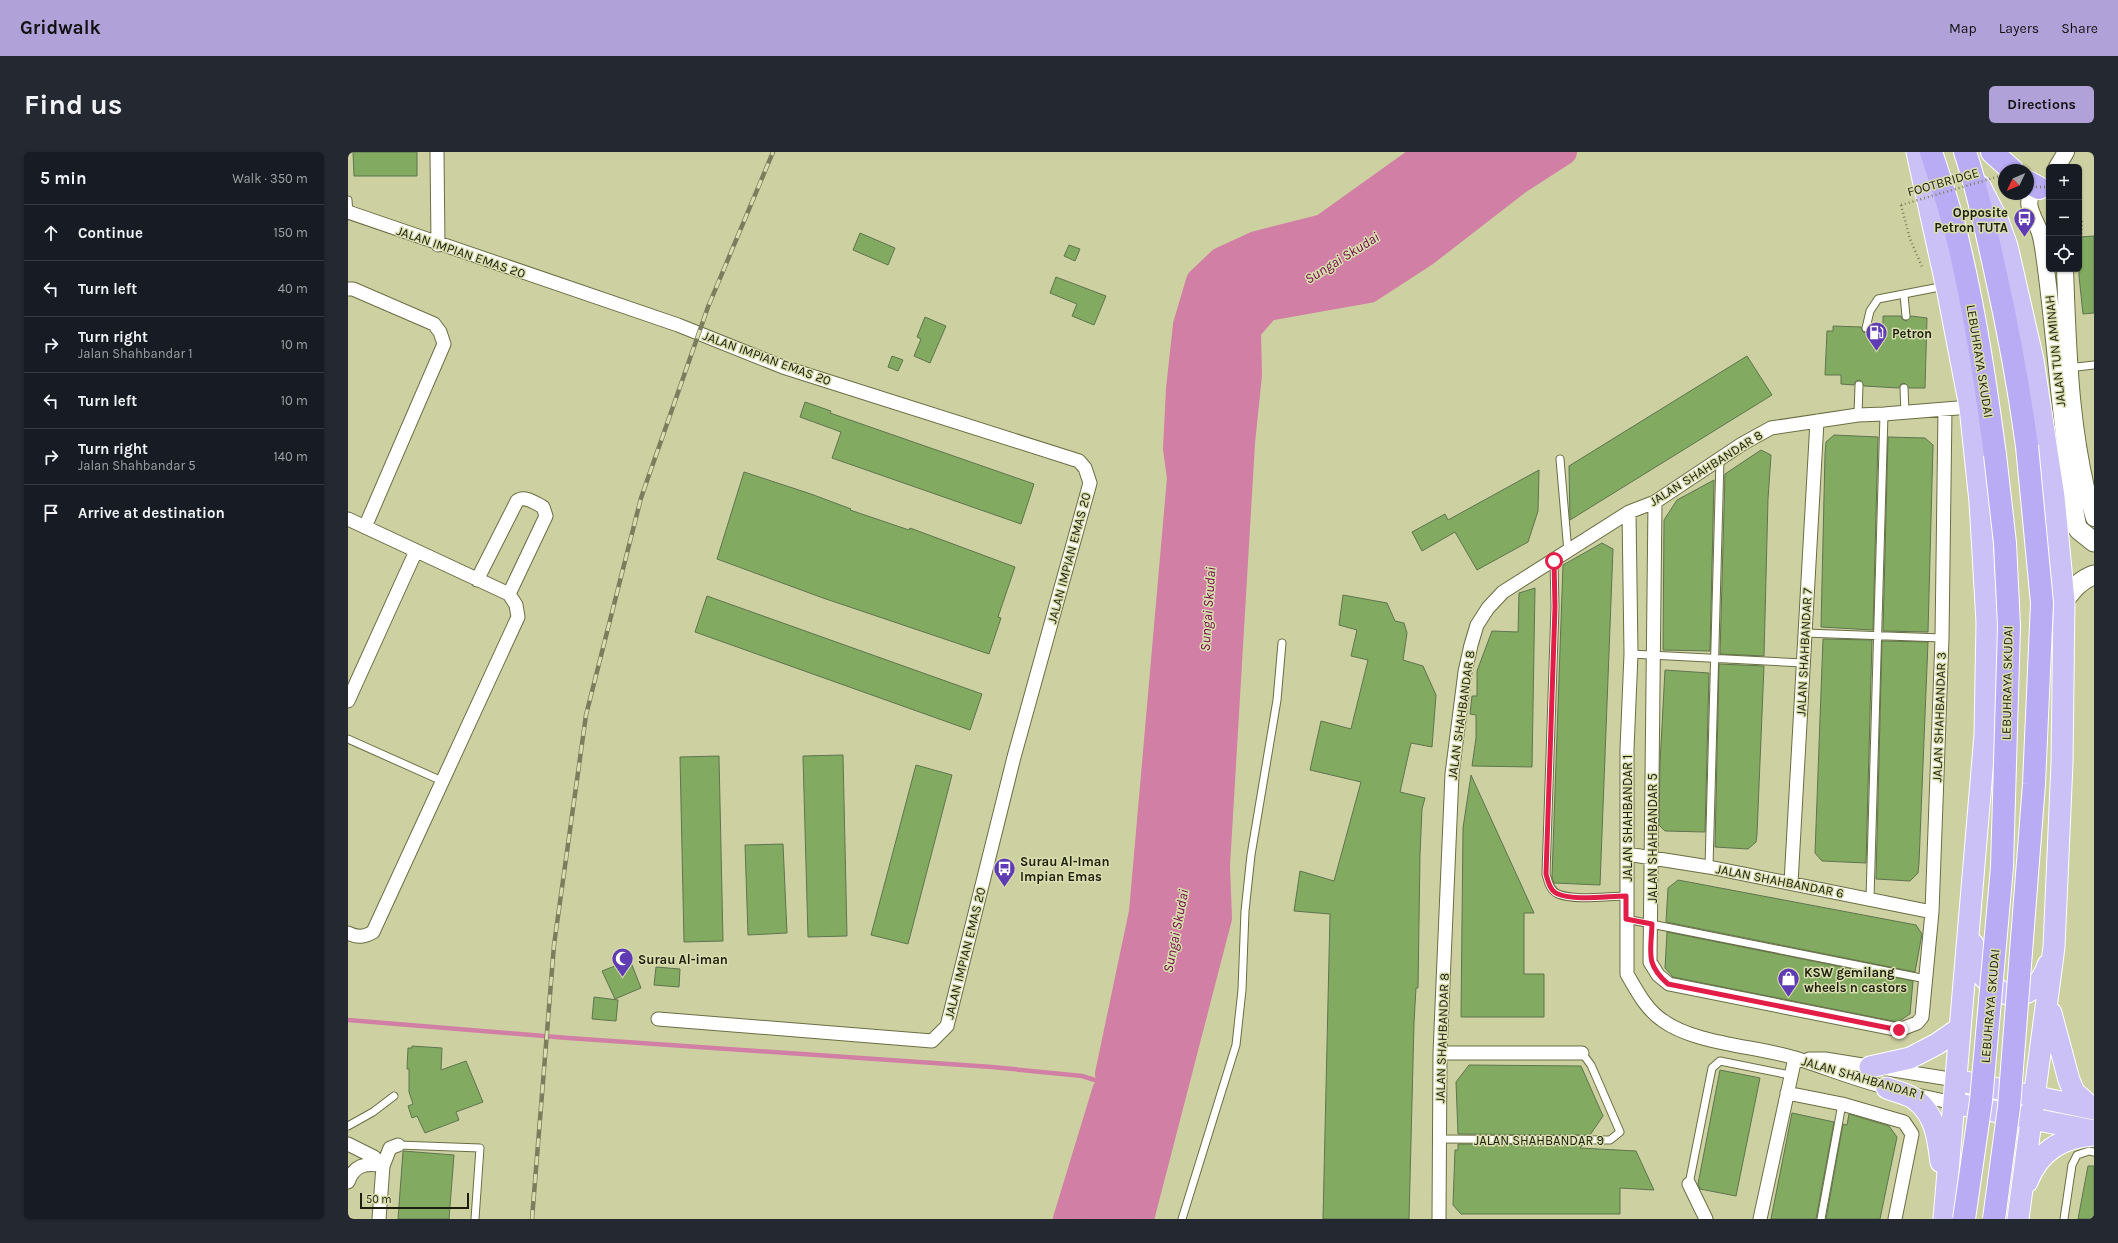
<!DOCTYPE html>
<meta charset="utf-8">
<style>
:root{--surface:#171b24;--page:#242831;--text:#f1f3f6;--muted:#9ea1a6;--line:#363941;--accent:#b0a1d8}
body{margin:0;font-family:Karla,sans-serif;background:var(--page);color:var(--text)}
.controls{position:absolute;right:12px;top:12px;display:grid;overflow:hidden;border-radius:6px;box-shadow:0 1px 3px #0004}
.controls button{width:36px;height:36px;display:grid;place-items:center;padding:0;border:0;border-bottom:1px solid var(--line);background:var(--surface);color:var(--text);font:20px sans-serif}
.compass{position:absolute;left:1650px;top:12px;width:36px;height:36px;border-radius:50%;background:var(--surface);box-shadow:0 1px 3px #0004;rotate:226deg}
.scale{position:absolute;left:12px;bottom:10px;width:109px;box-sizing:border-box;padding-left:4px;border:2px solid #1d1f0d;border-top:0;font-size:11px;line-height:14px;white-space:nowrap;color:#1d1f0d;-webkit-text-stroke:3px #dadeaf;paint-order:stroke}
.stop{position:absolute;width:12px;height:12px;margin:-9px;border:3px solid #e11d48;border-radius:50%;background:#fff}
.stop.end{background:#e11d48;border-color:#fff;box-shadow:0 1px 4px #0008}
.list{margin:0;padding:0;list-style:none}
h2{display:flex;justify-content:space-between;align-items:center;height:52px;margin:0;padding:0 16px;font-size:17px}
h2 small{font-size:13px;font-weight:400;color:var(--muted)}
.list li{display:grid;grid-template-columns:26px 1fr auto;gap:12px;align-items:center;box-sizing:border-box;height:56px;padding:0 16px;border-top:1px solid var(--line)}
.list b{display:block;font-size:15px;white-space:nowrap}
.list p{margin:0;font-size:13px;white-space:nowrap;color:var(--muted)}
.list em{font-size:13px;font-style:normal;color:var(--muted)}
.icon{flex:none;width:22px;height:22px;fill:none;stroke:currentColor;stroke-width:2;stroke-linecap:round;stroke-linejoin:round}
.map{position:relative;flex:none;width:1746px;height:1067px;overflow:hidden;border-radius:6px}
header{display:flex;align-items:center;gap:24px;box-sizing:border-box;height:56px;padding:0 20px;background:var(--accent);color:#111}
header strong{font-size:19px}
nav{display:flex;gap:22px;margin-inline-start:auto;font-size:14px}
.intro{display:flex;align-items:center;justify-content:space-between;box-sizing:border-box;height:96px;padding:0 24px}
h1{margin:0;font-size:28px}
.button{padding:10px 18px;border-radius:6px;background:var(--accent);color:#111;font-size:14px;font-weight:700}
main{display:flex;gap:24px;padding:0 24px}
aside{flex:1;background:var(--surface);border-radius:6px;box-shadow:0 1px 3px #0004}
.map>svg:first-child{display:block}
</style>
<header>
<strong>Gridwalk</strong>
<nav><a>Map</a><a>Layers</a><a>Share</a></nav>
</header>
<div class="intro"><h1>Find us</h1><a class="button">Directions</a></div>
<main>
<aside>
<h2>5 min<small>Walk · 350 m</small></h2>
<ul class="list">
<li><svg class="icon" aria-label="ahead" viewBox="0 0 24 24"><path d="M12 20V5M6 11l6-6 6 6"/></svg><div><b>Continue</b></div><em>150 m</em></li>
<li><svg class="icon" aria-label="left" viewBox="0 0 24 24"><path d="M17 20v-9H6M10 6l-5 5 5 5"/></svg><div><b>Turn left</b></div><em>40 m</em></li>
<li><svg class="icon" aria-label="right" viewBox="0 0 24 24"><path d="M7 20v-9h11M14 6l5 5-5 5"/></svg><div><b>Turn right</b><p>Jalan Shahbandar 1</p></div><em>10 m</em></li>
<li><svg class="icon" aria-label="left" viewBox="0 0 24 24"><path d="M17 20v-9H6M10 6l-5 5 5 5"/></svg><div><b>Turn left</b></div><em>10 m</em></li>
<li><svg class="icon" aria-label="right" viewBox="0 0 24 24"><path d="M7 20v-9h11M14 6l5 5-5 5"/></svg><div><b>Turn right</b><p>Jalan Shahbandar 5</p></div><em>140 m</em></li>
<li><svg class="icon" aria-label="arrive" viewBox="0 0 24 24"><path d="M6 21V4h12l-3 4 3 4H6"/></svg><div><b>Arrive at destination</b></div></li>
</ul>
</aside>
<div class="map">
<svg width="1746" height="1067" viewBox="0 0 1746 1067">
<rect width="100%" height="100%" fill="#cdd1a2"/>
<path fill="#d17fa4" d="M1080 0H1216L1171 29 1078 101 1021 138 920 156 900 178 901 223 894 291 869 714 871 766 793 1067H718L757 939 794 760 832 326 828 297 831 237 838 173 851 129 873 108 908 92 975 75Z"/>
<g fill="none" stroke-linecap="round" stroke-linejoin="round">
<path stroke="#d17fa4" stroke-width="4.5" d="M0 868 220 886 644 915 734 924 763 933"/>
<path stroke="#d17fa4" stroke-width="26" d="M760 922 794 760 832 326 828 297 831 237 838 173 851 129 873 108 908 92 975 75 1080 0
M718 1067 757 939
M793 1067 871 766 869 714 894 291 901 223 900 178 919 156 1021 138 1078 101 1171 29 1216 0"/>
</g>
<path fill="#82aa60" stroke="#5f744e" d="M5 0H69V24H6Z
M512 81 547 96 540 113 505 98Z
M1746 84V161L1735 162 1731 124V85Z
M721 93 732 97 727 109 716 104Z
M708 125 758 144 746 173 724 164 729 152 702 141Z
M1535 164H1553L1554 167 1558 169 1563 164 1579 166 1577 236H1561L1556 231 1553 232 1551 236 1516 234 1512 228 1508 229 1506 233 1493 232V223H1477L1479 179H1485V174L1513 175 1515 180 1519 181 1523 176H1535Z
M577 165 598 174 582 211 566 204 573 187 569 185Z
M544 204 555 208 550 219 540 215Z
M1399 204 1424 243 1222 368 1221 314Z
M457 250 483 259 482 261 686 332 673 372 484 306 493 280 452 265Z
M1486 283 1530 285 1525 478 1473 475 1477 302 1478 290Z
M1540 285 1577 286 1585 293 1580 480 1535 479Z
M1413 298 1423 303 1420 347 1416 504 1372 502 1377 322Z
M1191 318 1190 359 1180 390 1129 418 1107 380 1074 399 1064 380 1097 362 1100 368Z
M396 320 463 342 503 357 502 358 561 378 562 376 667 415 650 465 653 466 641 502 475 446 369 407Z
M1366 328 1362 499 1315 498 1316 368 1329 348Z
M1254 391 1265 397 1252 733 1206 731 1204 725 1215 413Z
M1187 436 1184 615 1124 614 1128 586V563L1122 562 1124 544H1129V519L1144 479 1170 480 1171 441Z
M995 443 1039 451 1047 469 1056 471 1059 481 1055 508 1075 514 1088 543 1084 595 1063 591 1052 640 1077 646 1074 657 1072 702 1070 836H1068L1066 871 1061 1067H975L982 762 946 759 952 719 986 729 1013 630 962 618 973 569 1003 577 1020 508 1003 504 1009 478 991 473Z
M359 444 634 542 622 578 347 480Z
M1475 487 1524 488 1518 711 1474 709 1467 701Z
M1534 489 1580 490 1571 711 1570 721 1562 729 1528 727Z
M1371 512 1416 514 1409 682 1408 690 1400 697 1367 695Z
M1317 518 1361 521 1357 680 1317 679 1311 673 1312 611Z
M495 603 499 784 460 785 455 604Z
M371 604 375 789 336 790 332 605Z
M568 613 604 623 560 792 523 783Z
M1123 623 1186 761H1176V822H1196V865H1113L1115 676Z
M435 692 439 781 400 783 397 693Z
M1330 728 1568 773 1574 782 1567 820 1318 770 1320 736Z
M1319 780 1565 829 1562 862 1550 870 1325 825 1317 816Z
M282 808 293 836 267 847 254 819Z
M308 815 332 817 331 835 306 833Z
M246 845 270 848 268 869 244 867Z
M64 894 94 896 93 918 118 909 135 950 108 960 111 968 77 981 69 964 64 966 60 954 65 952 61 940V917H59L60 896H64Z
M1121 913 1233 914 1255 964 1242 983 1110 982 1108 930Z
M1372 918 1412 926 1388 1044 1352 1037 1350 1032Z
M1444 961 1486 970 1468 1067H1423Z
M1501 962 1541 974 1549 985 1532 1067H1478L1495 972 1499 973Z
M1110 992 1235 993 1232 996 1288 999 1306 1038 1272 1036V1062H1113L1105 1053 1107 998H1110Z
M55 999 106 1003 101 1067H50Z
M1740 1014H1746V1067H1730Z"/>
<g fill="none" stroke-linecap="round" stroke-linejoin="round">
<defs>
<path id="service" d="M0 48 1 61
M1556 143 1558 164
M1518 176 1522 159 1530 147 1597 134
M1720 216 1746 213
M1556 236 1557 260
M1510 263 1511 233
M1212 307 1220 400
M1206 409 1207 455 1198 722C1200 729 1202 739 1210 742 1227 749 1260 744 1278 744
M1457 481 1594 486
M1283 502 1455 511
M0 587 94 629
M1361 715 1372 307
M1522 747 1536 262
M1278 767 1578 827
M0 974 25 960 46 944
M1092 987 1262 988 1272 980 1243 913 1234 901
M50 993 132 996 127 1067
M1341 1032 1364 916 1372 909 1442 923
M834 1067 888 893 894 838 897 759 903 703 929 548 934 491
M1473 1067 1494 952
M1716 1067 1724 1013 1729 1003 1741 999 1746 1000"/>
<path id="minor" d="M89 0 90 93
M0 60 330 173 435 215 731 309 737 316 742 331 666 605 599 874 584 889 310 867
M0 137H5L86 172 92 180 96 192 17 375
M1307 350 1302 810 1310 823 1321 832 1551 878 1569 871 1574 865 1584 760 1594 486 1597 257
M1281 360 1283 502 1279 597V822C1289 839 1298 857 1314 868 1346 892 1408 894 1447 906 1480 916 1512 930 1545 937
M0 367 161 442 168 453 170 465 25 780C16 785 10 786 0 781
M129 428 169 349C177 343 187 351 195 355L198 364 161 442
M0 549 68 399
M1279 702 1361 715 1584 760
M1443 731 1469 269
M1092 901H1234
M1461 907H1477L1608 928
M1439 941 1494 952 1556 970 1564 982 1547 1067
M1564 942 1606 951
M0 992 26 1005 35 1014
M0 1030C6 1013 18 1010 35 1014
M1341 1032 1358 1067
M31 1067 35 1014 42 996 50 993
M1091 1067 1092 901 1104 622 1117 520 1123 493 1129 473 1140 456 1155 440 1281 360 1307 350 1394 292 1423 276 1510 263 1536 262 1622 255
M1412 1067 1447 906"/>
<path id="tertiary" d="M1709 15 1718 0
M1700 35C1694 34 1690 35 1686 39 1674 51 1688 68 1692 81 1694 88 1695 95 1696 102 1709 193 1712 287 1731 378
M1717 117C1720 200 1722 285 1746 366"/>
<path id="secondary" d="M1706 345 1731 378 1746 390
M1716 449C1725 437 1732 428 1746 423"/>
<path id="primary" d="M1569 0 1600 141 1622 255 1632 350 1639 470 1637 583 1596 1067
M1632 34 1650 69 1659 94 1685 208 1706 345 1716 449 1714 611 1706 795 1670 1067
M1625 792C1626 800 1627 809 1630 816 1633 822 1637 827 1642 831 1666 855 1690 841 1700 813
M1703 861 1721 928 1726 940 1744 956
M1522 915 1562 906 1589 892 1612 876
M1608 928 1746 957
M1539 936C1548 940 1561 942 1568 948 1588 963 1590 988 1593 1010
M1615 953 1746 979
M1679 1030C1691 999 1714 985 1746 983"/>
<path id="trunk" d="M1583 0C1592 27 1601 54 1608 81 1626 154 1637 228 1647 303
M1617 0C1630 38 1638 78 1647 118 1660 176 1671 235 1679 294
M1644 0 1664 18
M1680 30 1691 36"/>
</defs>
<use href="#service" stroke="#6b6e43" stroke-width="9"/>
<use href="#minor" stroke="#6b6e43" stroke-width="15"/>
<use href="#tertiary" stroke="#6b6e43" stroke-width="18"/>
<use href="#secondary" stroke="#6b6e43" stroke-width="21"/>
<use href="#primary" stroke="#fff" stroke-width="23"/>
<use href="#trunk" stroke="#fff" stroke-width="24"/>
<path stroke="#7a7d5b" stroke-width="2.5" stroke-dasharray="1 3" stroke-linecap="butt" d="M1654 32 1656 38
M1553 53 1562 87 1575 117
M1731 68H1734L1733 84"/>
<use href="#service" stroke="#fff" stroke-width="7"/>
<use href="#minor" stroke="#fff" stroke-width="13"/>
<use href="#tertiary" stroke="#fff" stroke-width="16"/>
<use href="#secondary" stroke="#fff" stroke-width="19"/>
<use href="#primary" stroke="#cbc1f7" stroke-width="21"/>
<use href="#trunk" stroke="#baacf4" stroke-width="22"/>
<defs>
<path id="rail" d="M184 1067 206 793 238 563 293 346 360 155 425 0"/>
</defs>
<use href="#rail" stroke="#7b7e5d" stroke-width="4.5"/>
<use href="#rail" stroke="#dadeaf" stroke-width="3" stroke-dasharray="9" stroke-linecap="butt"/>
<defs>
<path id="trunk-bridge" d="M1616 1067 1633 949 1654 715 1661 474 1657 391 1647 303
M1646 1067 1661 955 1686 632 1694 451 1679 294"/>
</defs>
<use href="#trunk-bridge" stroke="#fff" stroke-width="24" stroke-linecap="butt"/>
<path stroke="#7a7d5b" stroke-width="2.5" stroke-dasharray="1 3" stroke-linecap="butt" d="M1680 35H1701
M1553 53 1652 24"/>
<use href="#trunk-bridge" stroke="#baacf4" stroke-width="22"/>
</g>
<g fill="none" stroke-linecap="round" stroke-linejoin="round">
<path stroke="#e11d48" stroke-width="5" d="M1206 409 1207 455 1198 722C1200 729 1202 739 1210 742 1227 749 1260 744 1278 744V767L1304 772C1303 801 1297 812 1320 832L1551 878"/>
</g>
<defs>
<symbol id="bus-pin" viewBox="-11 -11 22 30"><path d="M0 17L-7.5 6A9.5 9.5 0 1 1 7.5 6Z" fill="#603cb4" stroke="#dadeaf"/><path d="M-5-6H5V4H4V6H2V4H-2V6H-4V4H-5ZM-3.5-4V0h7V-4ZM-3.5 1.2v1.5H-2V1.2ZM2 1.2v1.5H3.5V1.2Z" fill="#fff"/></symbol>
<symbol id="fuel-pin" viewBox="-11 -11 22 30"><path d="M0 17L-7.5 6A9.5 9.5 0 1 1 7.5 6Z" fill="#603cb4" stroke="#dadeaf"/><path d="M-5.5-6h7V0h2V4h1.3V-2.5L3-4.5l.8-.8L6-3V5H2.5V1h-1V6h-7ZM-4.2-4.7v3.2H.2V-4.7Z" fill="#fff"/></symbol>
<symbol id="mosque-pin" viewBox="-11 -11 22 30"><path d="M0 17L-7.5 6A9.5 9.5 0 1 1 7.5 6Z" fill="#603cb4" stroke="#dadeaf"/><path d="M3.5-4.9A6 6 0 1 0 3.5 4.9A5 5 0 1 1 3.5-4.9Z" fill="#fff"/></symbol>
<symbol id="shop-pin" viewBox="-11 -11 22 30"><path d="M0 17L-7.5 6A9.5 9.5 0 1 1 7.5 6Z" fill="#603cb4" stroke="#dadeaf"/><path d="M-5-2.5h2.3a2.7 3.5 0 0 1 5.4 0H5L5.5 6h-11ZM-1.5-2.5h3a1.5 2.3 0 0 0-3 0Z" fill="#fff"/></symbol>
</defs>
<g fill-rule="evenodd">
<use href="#bus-pin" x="1664" y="54" width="25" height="34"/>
<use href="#fuel-pin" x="1516" y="168" width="25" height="34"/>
<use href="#bus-pin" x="644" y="704" width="25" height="34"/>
<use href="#mosque-pin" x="262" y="794" width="25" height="34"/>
<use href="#shop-pin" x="1428" y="814" width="25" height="34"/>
</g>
<g text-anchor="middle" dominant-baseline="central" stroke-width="3" stroke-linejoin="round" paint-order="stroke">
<g font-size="13" fill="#1d1f0d" stroke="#dadeaf">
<text transform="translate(1595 30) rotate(-16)">FOOTBRIDGE</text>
<text transform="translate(113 100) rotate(19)">JALAN IMPIAN EMAS 20</text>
<text transform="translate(1707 199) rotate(-96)">JALAN TUN AMINAH</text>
<text transform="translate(419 206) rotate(20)">JALAN IMPIAN EMAS 20</text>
<text transform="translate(1632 209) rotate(81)">LEBUHRAYA SKUDAI</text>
<text transform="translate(1358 316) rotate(-32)">JALAN SHAHBANDAR 8</text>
<text transform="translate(721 406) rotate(-75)">JALAN IMPIAN EMAS 20</text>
<text transform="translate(1456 500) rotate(-87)">JALAN SHAHBANDAR 7</text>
<text transform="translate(1659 531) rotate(-89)">LEBUHRAYA SKUDAI</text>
<text transform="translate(1113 563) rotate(-82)">JALAN SHAHBANDAR 8</text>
<text transform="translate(1591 565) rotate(-88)">JALAN SHAHBANDAR 3</text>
<text transform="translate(1279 666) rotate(-90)">JALAN SHAHBANDAR 1</text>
<text transform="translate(1304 686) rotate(-90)">JALAN SHAHBANDAR 5</text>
<text transform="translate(1432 729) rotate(11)">JALAN SHAHBANDAR 6</text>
<text transform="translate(617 801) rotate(-76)">JALAN IMPIAN EMAS 20</text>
<text transform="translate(1642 854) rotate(-85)">LEBUHRAYA SKUDAI</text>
<text transform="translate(1094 886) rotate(-88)">JALAN SHAHBANDAR 8</text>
<text transform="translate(1515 926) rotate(16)">JALAN SHAHBANDAR 1</text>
<text x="1191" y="988">JALAN SHAHBANDAR 9</text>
</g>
<g font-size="13" font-weight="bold" fill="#1d1f0d" stroke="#dadeaf" text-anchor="start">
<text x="1660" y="60" text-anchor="end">Opposite<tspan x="1660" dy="15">Petron TUTA</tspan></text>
<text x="1544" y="181">Petron</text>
<text x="672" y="709">Surau Al-Iman<tspan x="672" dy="15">Impian Emas</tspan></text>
<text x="290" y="807">Surau Al-iman</text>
<text x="1456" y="820">KSW gemilang<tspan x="1456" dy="15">wheels n castors</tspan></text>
</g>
<g font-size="14" font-style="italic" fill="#6d0744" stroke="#dadeaf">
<text transform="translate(994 106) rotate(-32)">Sungai Skudai</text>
<text transform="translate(860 457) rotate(-86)">Sungai Skudai</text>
<text transform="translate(828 779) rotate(-79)">Sungai Skudai</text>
</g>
</g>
</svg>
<div class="controls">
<button>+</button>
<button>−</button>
<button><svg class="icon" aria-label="locate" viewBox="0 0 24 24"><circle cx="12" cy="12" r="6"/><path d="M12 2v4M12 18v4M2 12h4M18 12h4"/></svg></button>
</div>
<svg class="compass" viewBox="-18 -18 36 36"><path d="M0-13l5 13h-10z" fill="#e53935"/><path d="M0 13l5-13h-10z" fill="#9ea1a6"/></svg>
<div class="scale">50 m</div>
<div class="stop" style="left:1206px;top:409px"></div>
<div class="stop end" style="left:1551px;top:878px"></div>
</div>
</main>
